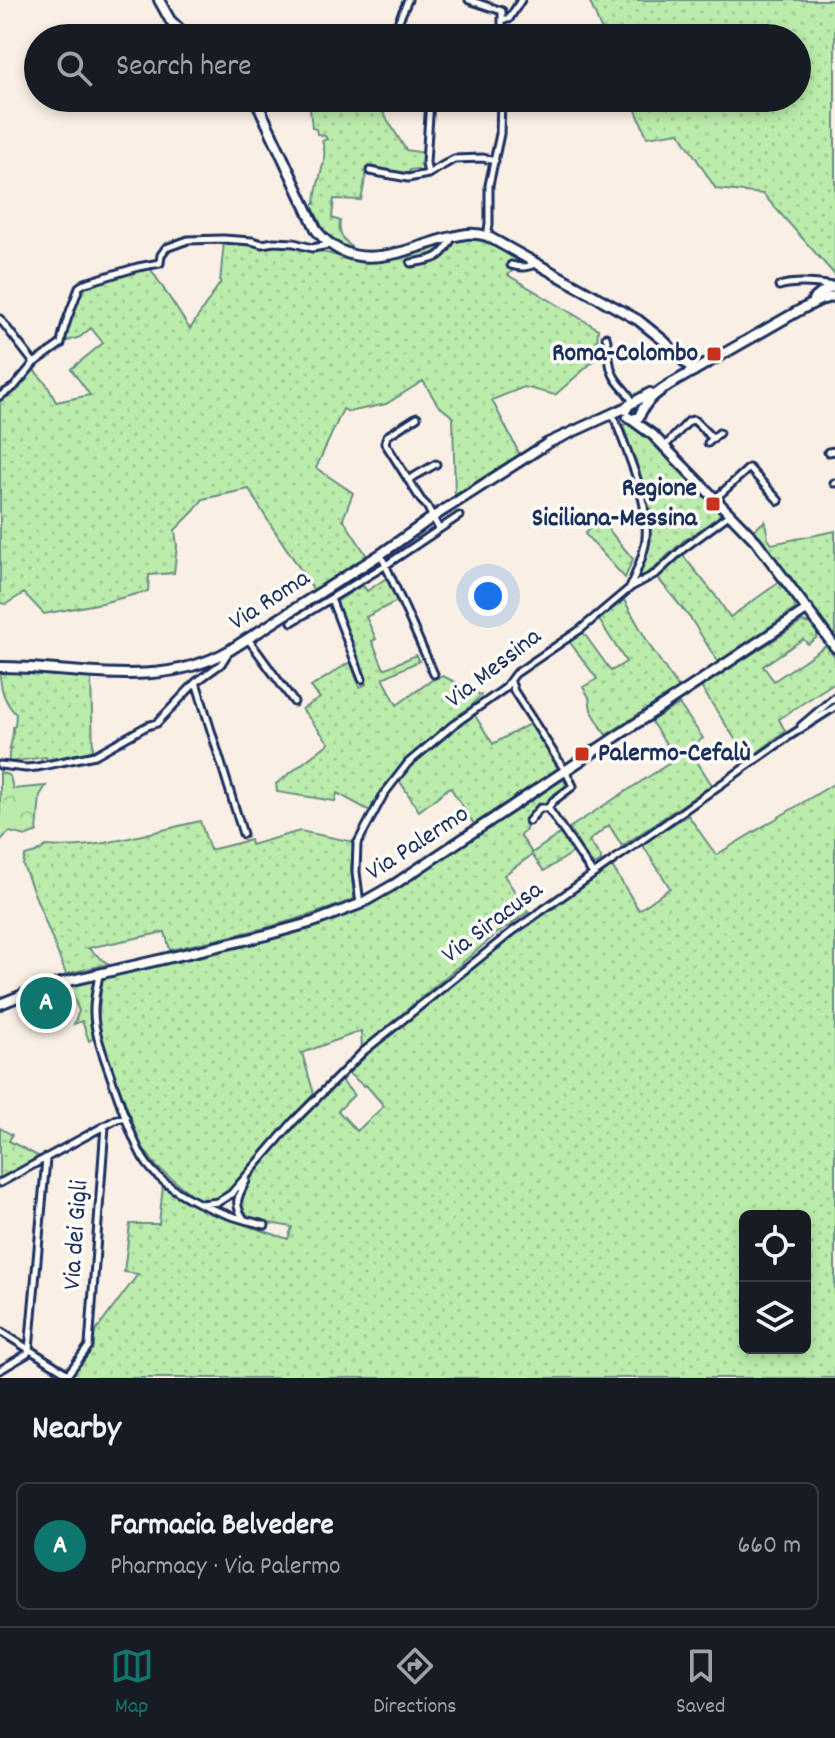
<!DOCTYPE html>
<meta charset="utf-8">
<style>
:root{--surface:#171b24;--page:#20242c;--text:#f1f3f6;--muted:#9ea1a6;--line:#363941;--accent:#0f766e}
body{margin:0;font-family:Dekko,sans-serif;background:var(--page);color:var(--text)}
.controls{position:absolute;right:24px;bottom:24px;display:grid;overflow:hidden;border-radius:12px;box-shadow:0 4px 12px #0003}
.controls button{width:72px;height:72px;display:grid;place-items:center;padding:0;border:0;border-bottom:2px solid var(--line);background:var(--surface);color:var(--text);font:40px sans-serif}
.you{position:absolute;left:488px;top:596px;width:28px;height:28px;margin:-20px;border:6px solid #fff;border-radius:50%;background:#1a73e8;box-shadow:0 0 0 12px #1a73e833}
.badge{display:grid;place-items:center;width:52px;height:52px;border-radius:50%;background:var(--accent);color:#fff;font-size:26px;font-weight:700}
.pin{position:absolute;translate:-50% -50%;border:4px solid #fff;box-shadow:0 2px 8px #0006}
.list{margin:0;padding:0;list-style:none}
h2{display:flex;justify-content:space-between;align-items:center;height:104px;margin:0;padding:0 32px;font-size:34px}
h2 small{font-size:26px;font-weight:400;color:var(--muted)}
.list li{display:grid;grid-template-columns:52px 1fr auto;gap:24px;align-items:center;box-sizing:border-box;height:128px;margin:0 16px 16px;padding:0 16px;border:2px solid var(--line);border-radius:12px}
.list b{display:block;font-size:30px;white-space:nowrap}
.list p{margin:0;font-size:26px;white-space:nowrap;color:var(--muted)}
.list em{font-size:26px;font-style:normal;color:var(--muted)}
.icon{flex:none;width:44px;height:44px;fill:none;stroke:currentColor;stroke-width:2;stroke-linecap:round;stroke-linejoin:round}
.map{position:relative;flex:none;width:835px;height:1378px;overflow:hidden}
.search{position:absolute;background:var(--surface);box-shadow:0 4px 12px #0003;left:24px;right:24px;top:24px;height:88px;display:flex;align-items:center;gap:20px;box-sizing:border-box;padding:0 28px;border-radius:44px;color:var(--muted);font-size:30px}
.sheet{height:248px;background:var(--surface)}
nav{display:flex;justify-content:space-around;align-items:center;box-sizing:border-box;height:112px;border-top:2px solid var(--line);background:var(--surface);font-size:22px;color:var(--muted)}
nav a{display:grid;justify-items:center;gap:4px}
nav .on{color:var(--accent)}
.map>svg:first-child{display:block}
</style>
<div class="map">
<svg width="835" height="1378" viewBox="0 0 835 1378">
<defs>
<pattern id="green-dots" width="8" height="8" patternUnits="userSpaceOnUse" patternTransform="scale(2)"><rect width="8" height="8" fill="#bbecab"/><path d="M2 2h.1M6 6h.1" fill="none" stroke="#a0cb96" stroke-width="1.8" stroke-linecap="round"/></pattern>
<pattern id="forest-crowns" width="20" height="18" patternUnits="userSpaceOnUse" patternTransform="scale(2)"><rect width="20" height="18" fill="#bbecab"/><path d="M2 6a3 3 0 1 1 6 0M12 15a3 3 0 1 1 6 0" fill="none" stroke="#a0cb96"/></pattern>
</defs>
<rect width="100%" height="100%" fill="#f9efe4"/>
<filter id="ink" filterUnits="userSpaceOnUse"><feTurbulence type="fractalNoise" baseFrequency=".0125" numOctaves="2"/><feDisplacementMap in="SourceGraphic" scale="16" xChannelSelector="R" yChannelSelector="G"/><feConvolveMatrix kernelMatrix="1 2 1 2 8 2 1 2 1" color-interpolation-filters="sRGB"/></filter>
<g filter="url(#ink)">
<path fill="url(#green-dots)" stroke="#6b8e84" stroke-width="2" fill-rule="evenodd" d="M589 0H835V275L763 194 716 189 679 132 647 137 631 98H797V38H605Z
M309 98H377L379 106 406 150 425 153 422 172 419 173 417 169 410 170 408 174 368 166 361 200 334 199 332 218 340 221C338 234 343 238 351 247L347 250C327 242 319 226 311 207L315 203C315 182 330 159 322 141L327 139 325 136 317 134 316 129 312 128Z
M468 237 491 241 530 261 522 265 511 261 507 266 514 269 508 275 598 329 596 359 555 395 524 387 492 400 520 455 455 495 453 417 438 405 423 381 386 404 349 412 343 409 316 468 353 493 343 519 367 556 314 591C293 556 268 524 249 489L203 499 194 511 175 530 177 546 174 573 149 575 148 591 102 603 44 614 24 593 6 604 0 603V399L14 393 34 370 46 383 56 402 90 395 71 369 103 343 91 328 80 337 65 342 64 328 74 309 81 290 86 286 150 268 190 329 220 283 224 241 259 247 273 244 304 247 364 263 366 261H383L447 242C436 260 428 258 408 261L406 263 408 265 415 264V266H417L418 264C438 261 445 259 454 240Z
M631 423 641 429 720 513 718 518 682 542 653 569 643 576 638 574C648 544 653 528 645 496L649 490 648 484 642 482 623 425Z
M598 517 633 559 625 578 585 534Z
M765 521 768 539 772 544 835 531V639L791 577 753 531Z
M685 552 684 557 715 595 730 617 781 581 794 602 795 609 718 662 691 619 657 577Z
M388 577 397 601 366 617 376 639 372 641 384 669 416 655 419 661 383 678 397 705 432 680 443 676 481 695 470 708 406 761 370 811 337 793 335 801 277 792 276 784 329 743 302 709 320 698 311 687 350 662 360 687 367 684 336 602 363 585 367 591Z
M624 600 650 646 679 689 606 735 591 710 589 697 583 687 597 679 569 641 583 632 611 671 626 662 599 620Z
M802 622 811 624 818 633 816 638 808 644 803 639 763 666 774 681 827 645 835 657V682L779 719 785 731 751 758 745 754 701 687Z
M3 671 91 678 93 751 47 760 46 757 9 762C7 751 14 740 13 727L15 726 16 714C5 703 0 687 0 672Z
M679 704 703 738 689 749 712 785 622 846 609 825 589 841 601 857V861L595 865 587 858 569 828 676 759 651 721Z
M474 714 493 744 531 723 558 768 474 824 450 787 419 811 399 780 405 771Z
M564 779 566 786 552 796 545 804C532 805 527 818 526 830L520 835 532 853 561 833 574 852 544 871 532 855 504 875 528 912 495 935 362 1048 361 1031 302 1053 314 1094 280 1131 232 1190 217 1200 209 1201 197 1199 157 1167 141 1145 106 1052 98 1023 102 978 268 940 306 930 364 907 398 888Z
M835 783V1378H69L93 1346V1335L138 1274 124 1272 130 1224H159L163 1185 188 1203 209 1213 288 1239 292 1227 247 1219C242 1214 239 1210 240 1203 244 1173 318 1102 341 1080L354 1095 338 1111 357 1131 384 1106 366 1085 364 1086 348 1073 370 1052 517 932 612 866 639 910 670 888 642 844 688 815 716 855ZM745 1216H805V1348H745Z
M200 821 210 850 250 840 251 845 300 831 354 842 351 868 354 899C295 923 233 936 170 950L165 932 88 948 108 964 66 974 23 865 25 856 36 853 46 846C95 851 151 832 200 821Z
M94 980C88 1002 89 1016 95 1037L89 1041 82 1021 74 1024 79 1011 69 986Z
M0 1128 12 1135 9 1141 40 1157 0 1180Z"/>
<path fill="url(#forest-crowns)" stroke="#6b8e84" stroke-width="2" d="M0 772 10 776 13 789 46 786 40 795 37 832 27 836 9 832 0 841Z"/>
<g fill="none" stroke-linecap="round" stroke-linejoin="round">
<defs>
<path id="street" d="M469 0 502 11V38
M502 19H509L521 0
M399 38V20L408 0
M425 98 430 99 426 163 428 174 454 159 483 158 495 161
M370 171 408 178 428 174
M487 236 489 224V185L500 134 501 98
M411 263C434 259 441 260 452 238
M511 265C521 268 527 268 537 263
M779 286C796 281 816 283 833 286
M0 319 34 363
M606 337C610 350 607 364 614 376 619 386 629 392 633 403
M0 396 14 387 34 363 61 344C63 324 73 307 79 287L85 283 138 267 160 263 161 255 166 248 188 240 223 239 252 241 262 244 274 242 294 243 312 248 329 245
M417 417 387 436 385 443 421 500 427 506 439 529
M615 419C628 456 649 498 646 538 645 554 636 571 631 586
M708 443 719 433
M665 446 689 421 694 420 713 439
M828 452 835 451
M408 480 436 464
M834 483H835
M715 499 749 468 779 501
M381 555 434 674
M331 599 362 679
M292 622 386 565 459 516
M248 639 294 702
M196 682 243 834
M511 682 514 691 566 772 573 786 553 801 548 808 593 874
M801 726 835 697
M0 765 26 768 37 767 95 755 147 726 157 723 196 682 221 664 228 653
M529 821 540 808H548
M360 904 356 872 357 844 384 794 408 763 453 725 504 689 515 674 581 629 631 587 657 573 684 548 730 514
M99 975C96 991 92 1008 95 1024 98 1044 107 1064 113 1083 122 1107 130 1135 143 1158 166 1196 224 1216 265 1225
M0 1183 117 1119 126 1117
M201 1204 218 1202 231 1194 293 1122 364 1051 513 931 788 737 835 707
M244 1219C233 1204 238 1196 246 1181
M0 1331 68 1374
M29 1350 46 1159
M0 1370 27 1354 29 1350
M65 1378 89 1346 105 1126"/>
<path id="secondary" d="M159 0 170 20 189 38
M255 98 317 231C352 275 400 252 444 239 460 235 471 231 487 236L638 320 663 340 694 371
M813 300 824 291 835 286
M626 410 629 405 650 393
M628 417 653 435 756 541 835 647
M632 419 639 417C645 401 655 394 669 385L800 310 820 300 835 296
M0 667C77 667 160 691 230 650L381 554 433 517 548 443 627 407
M0 1004 25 994 64 982 266 935 313 922 360 904 395 884 808 609"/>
</defs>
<use href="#street" stroke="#1b2f5e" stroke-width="11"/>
<use href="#secondary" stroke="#1b2f5e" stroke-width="14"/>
<use href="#street" stroke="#fdfcf7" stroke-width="5"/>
<use href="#secondary" stroke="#fdfcf7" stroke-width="8"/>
</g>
</g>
<g fill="#c8321e" stroke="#fdfcf7" stroke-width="3">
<rect x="706" y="346" width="16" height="16" rx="4"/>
<rect x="705" y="496" width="16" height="16" rx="4"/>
<rect x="574" y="746" width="16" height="16" rx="4"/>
</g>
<g text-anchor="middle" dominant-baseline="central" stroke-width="7" stroke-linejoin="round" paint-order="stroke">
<g font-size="26" font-weight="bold" fill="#1b2f5e" stroke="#fdfcf7" text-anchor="end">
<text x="698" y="354">Roma-Colombo</text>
<text x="697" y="489">Regione<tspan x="697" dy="30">Siciliana-Messina</tspan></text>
<text x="598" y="754" text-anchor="start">Palermo-Cefalù</text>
</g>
<g font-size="26" fill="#1b2f5e" stroke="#fdfcf7">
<text transform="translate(270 601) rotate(-33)">Via Roma</text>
<text transform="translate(494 669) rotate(-38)">Via Messina</text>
<text transform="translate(418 844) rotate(-33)">Via Palermo</text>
<text transform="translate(493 923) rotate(-37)">Via Siracusa</text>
<text transform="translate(77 1235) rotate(-86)">Via dei Gigli</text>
</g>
</g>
</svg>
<div class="controls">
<button><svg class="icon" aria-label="locate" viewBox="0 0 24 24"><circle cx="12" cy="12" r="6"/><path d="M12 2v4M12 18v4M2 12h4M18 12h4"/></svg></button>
<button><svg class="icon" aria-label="layers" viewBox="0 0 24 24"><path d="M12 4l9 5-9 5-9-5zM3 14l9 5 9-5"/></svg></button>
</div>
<div class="you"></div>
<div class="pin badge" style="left:46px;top:1003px">A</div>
<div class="search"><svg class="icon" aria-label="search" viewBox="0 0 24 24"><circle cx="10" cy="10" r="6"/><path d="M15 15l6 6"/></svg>Search here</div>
</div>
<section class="sheet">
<h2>Nearby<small></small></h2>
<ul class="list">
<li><span class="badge">A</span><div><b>Farmacia Belvedere</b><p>Pharmacy · Via Palermo</p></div><em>660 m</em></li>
</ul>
</section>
<nav>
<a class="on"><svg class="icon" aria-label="map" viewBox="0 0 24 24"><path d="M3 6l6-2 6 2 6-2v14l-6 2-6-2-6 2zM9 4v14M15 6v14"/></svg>Map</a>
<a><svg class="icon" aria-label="directions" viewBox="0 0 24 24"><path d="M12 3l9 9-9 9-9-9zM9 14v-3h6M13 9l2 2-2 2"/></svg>Directions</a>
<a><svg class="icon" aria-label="saved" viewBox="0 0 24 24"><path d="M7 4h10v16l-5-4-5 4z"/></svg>Saved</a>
</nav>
